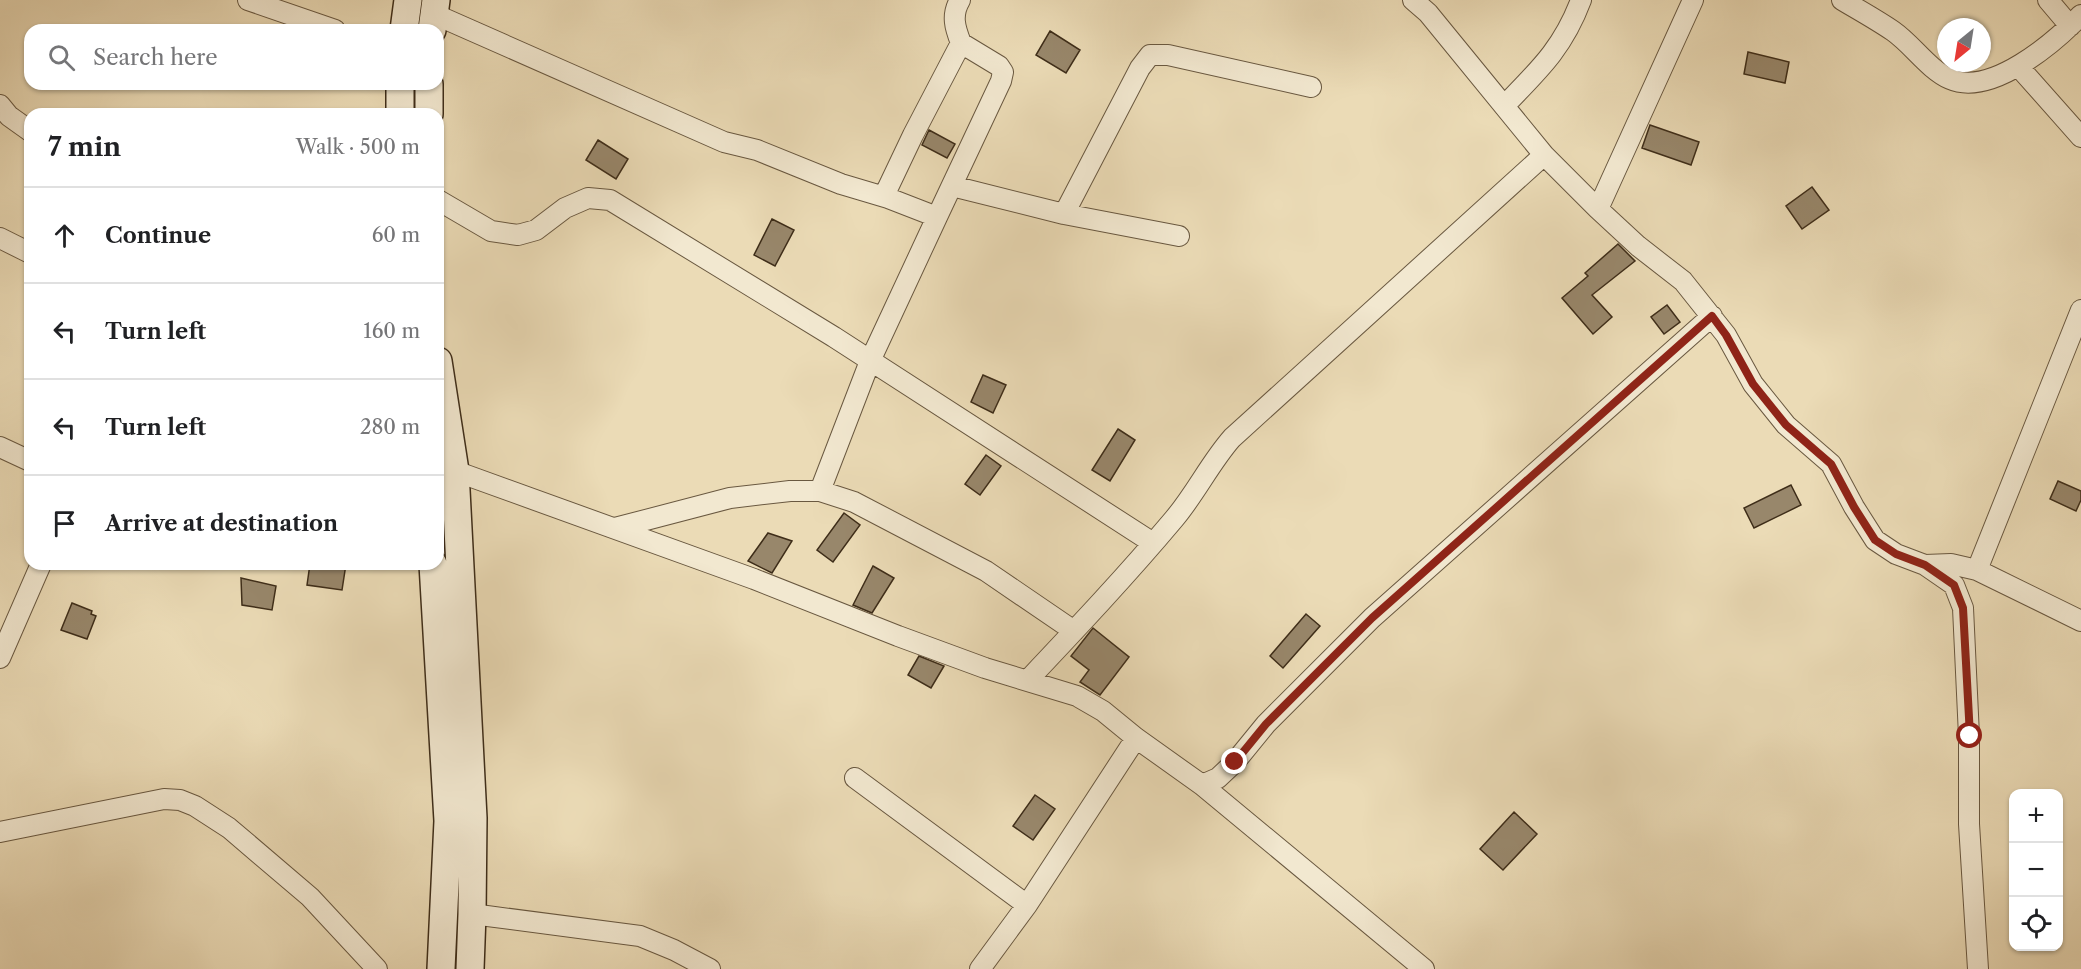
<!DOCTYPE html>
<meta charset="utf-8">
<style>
:root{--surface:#fff;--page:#f2f2f2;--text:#202124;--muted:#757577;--line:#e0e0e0}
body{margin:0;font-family:"Libre Caslon Text",serif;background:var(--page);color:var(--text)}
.controls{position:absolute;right:18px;bottom:18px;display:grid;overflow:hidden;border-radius:12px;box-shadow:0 2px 4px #0004}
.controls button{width:54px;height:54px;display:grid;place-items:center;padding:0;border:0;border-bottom:2px solid var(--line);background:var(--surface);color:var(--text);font:30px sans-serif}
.compass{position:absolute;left:1937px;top:18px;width:54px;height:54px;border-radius:50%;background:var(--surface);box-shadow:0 2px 4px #0004;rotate:210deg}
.stop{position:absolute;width:18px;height:18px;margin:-14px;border:4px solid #8f2418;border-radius:50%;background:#fff}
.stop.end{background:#8f2418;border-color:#fff;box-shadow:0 2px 6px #0008}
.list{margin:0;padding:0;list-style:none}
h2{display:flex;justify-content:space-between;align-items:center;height:78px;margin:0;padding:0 24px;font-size:26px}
h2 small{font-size:20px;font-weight:400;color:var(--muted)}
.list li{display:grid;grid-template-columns:39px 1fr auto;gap:18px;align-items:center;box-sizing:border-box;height:96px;padding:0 24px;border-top:2px solid var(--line)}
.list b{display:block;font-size:22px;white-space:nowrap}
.list em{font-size:20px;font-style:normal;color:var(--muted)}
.icon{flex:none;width:33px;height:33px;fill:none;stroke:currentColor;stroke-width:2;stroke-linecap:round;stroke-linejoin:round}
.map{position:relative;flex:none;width:2081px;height:969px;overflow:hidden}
.search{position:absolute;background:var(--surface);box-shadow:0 2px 4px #0004;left:24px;top:24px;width:420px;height:66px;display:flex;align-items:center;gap:15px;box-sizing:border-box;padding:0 21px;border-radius:18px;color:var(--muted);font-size:22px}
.panel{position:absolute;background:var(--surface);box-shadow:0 2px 4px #0004;left:24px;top:108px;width:420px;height:462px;border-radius:18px}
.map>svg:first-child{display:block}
</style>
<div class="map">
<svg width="2081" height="969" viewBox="0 0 2081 969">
<rect width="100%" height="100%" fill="#ebdbb6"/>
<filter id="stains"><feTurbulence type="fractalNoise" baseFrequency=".00333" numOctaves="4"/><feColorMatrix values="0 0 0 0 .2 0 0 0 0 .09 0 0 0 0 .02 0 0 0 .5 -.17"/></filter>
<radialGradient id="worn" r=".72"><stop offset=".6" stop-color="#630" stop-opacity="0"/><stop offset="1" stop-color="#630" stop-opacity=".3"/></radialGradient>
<path fill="#98876b" stroke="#3e2d19" stroke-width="1.5" d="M1050 31 1080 50 1066 73 1036 55Z
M1748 52 1789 62 1785 83 1744 74Z
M1650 125 1699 142 1691 165 1642 148Z
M929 130 955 144 947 158 922 145Z
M598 140 628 159 616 179 586 160Z
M1812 187 1829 210 1802 229 1786 206Z
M772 219 794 230 775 266 754 255Z
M1618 244 1635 261 1592 295 1612 317 1593 334 1562 298 1588 276 1585 273Z
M1667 305 1680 322 1664 334 1651 317Z
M983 375 1006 385 993 413 971 402Z
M1118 429 1135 440 1110 481 1092 470Z
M986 455 1001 466 980 495 965 484Z
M2058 481 2081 491V500L2076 511 2050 499Z
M1791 485 1801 505 1754 528 1744 508Z
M844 513 860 525 833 562 817 550Z
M768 533 792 541 772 573 748 561Z
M310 564H346L342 590 307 585Z
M873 566 894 578 872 613 853 605Z
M241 578 276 586 272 610 242 605Z
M72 603 92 611 91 614 96 616 87 639 61 630Z
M1306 614 1320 626 1283 668 1270 656Z
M1093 628 1129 657 1100 695 1080 682 1089 670 1071 656Z
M919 656 944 666 931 688 908 675Z
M1035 795 1055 809 1033 840 1013 826Z
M1514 812 1537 834 1503 870 1480 849Z"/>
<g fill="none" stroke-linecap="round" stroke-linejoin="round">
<defs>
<path id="street" d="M248 0 335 30
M1413 0 1428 13 1544 155 1598 209 1638 246 1683 281 1726 335 1753 384 1786 425 1831 464 1854 507 1875 540 1896 554 1925 565 1954 585 1963 608 1969 736V824L1978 969
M1842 0C1859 10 1877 20 1893 31 1913 45 1928 69 1950 79 1991 97 2054 43 2081 15
M2048 0 2070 26
M434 14 724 142 757 150 841 184 888 198 937 217 1001 81 1003 72 999 66 961 43C955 28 951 15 960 0
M2018 66 2081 137
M0 105 9 116 30 131
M1504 106C1539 70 1563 48 1581 0
M952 186 1064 214 1179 236
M884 196 913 135 961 43
M438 200 491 231 518 235 536 230 565 208 588 198 610 200 834 337 1153 543
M1598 209 1693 0
M1064 214 1140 68 1150 55H1168L1311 87
M0 238 30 253
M0 447 30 461
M455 471 754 579 898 636 985 668 1077 696 1103 711 1136 738 1202 785 1424 969
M820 491 870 361 937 217
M615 528 730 498 790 491H820L854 502 986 571 1074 631
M1925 565 1951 564 1977 570 2081 621
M1977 570 2081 310
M0 658 41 564
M1027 681C1077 628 1127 575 1174 519 1196 493 1210 463 1232 438L1544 155
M855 778 1027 905
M1202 785 1218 778 1235 762 1266 724 1372 618 1712 316
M0 832 164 799 180 800 195 806 229 828 310 897 377 969
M472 914 640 936 674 950 710 969
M980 969 1027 905 1136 738"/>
<path id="secondary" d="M404 30 408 0
M432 30 436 0
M429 84V114
M400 114V84
M438 361 455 471 473 818 472 914 470 969
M433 564 448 821 441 969"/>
</defs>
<use href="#street" stroke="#695840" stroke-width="22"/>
<use href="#secondary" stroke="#3e2d19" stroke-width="30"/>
<use href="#street" stroke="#f2e8d0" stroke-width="20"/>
<use href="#secondary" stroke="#f2e8d0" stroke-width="27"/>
</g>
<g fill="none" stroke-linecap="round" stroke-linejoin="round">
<path stroke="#8f2418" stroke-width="8" d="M1235 762 1266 724 1372 618 1712 316 1726 335 1753 384 1786 425 1831 464 1854 507 1875 540 1896 554 1925 565 1954 585 1963 608 1970 736"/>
</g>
<rect width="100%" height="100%" filter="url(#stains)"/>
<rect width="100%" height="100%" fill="url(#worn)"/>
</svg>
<div class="controls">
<button>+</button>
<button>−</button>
<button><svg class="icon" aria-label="locate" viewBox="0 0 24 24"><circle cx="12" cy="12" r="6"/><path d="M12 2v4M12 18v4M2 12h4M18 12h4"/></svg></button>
</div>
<svg class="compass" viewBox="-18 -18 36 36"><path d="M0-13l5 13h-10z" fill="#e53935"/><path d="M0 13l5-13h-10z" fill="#757577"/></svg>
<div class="stop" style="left:1970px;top:736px"></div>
<div class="stop end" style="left:1235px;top:762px"></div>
<div class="search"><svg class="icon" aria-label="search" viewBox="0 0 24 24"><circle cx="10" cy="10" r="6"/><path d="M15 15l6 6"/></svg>Search here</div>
<section class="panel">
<h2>7 min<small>Walk · 500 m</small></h2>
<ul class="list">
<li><svg class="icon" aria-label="ahead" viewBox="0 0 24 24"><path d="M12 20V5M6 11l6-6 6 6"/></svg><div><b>Continue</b></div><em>60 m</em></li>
<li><svg class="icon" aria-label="left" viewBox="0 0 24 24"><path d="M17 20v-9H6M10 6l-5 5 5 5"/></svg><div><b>Turn left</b></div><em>160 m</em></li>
<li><svg class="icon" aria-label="left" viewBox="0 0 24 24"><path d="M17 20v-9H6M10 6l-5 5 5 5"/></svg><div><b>Turn left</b></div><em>280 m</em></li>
<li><svg class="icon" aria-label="arrive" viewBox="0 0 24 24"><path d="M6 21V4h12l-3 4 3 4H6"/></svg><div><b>Arrive at destination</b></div></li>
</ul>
</section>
</div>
